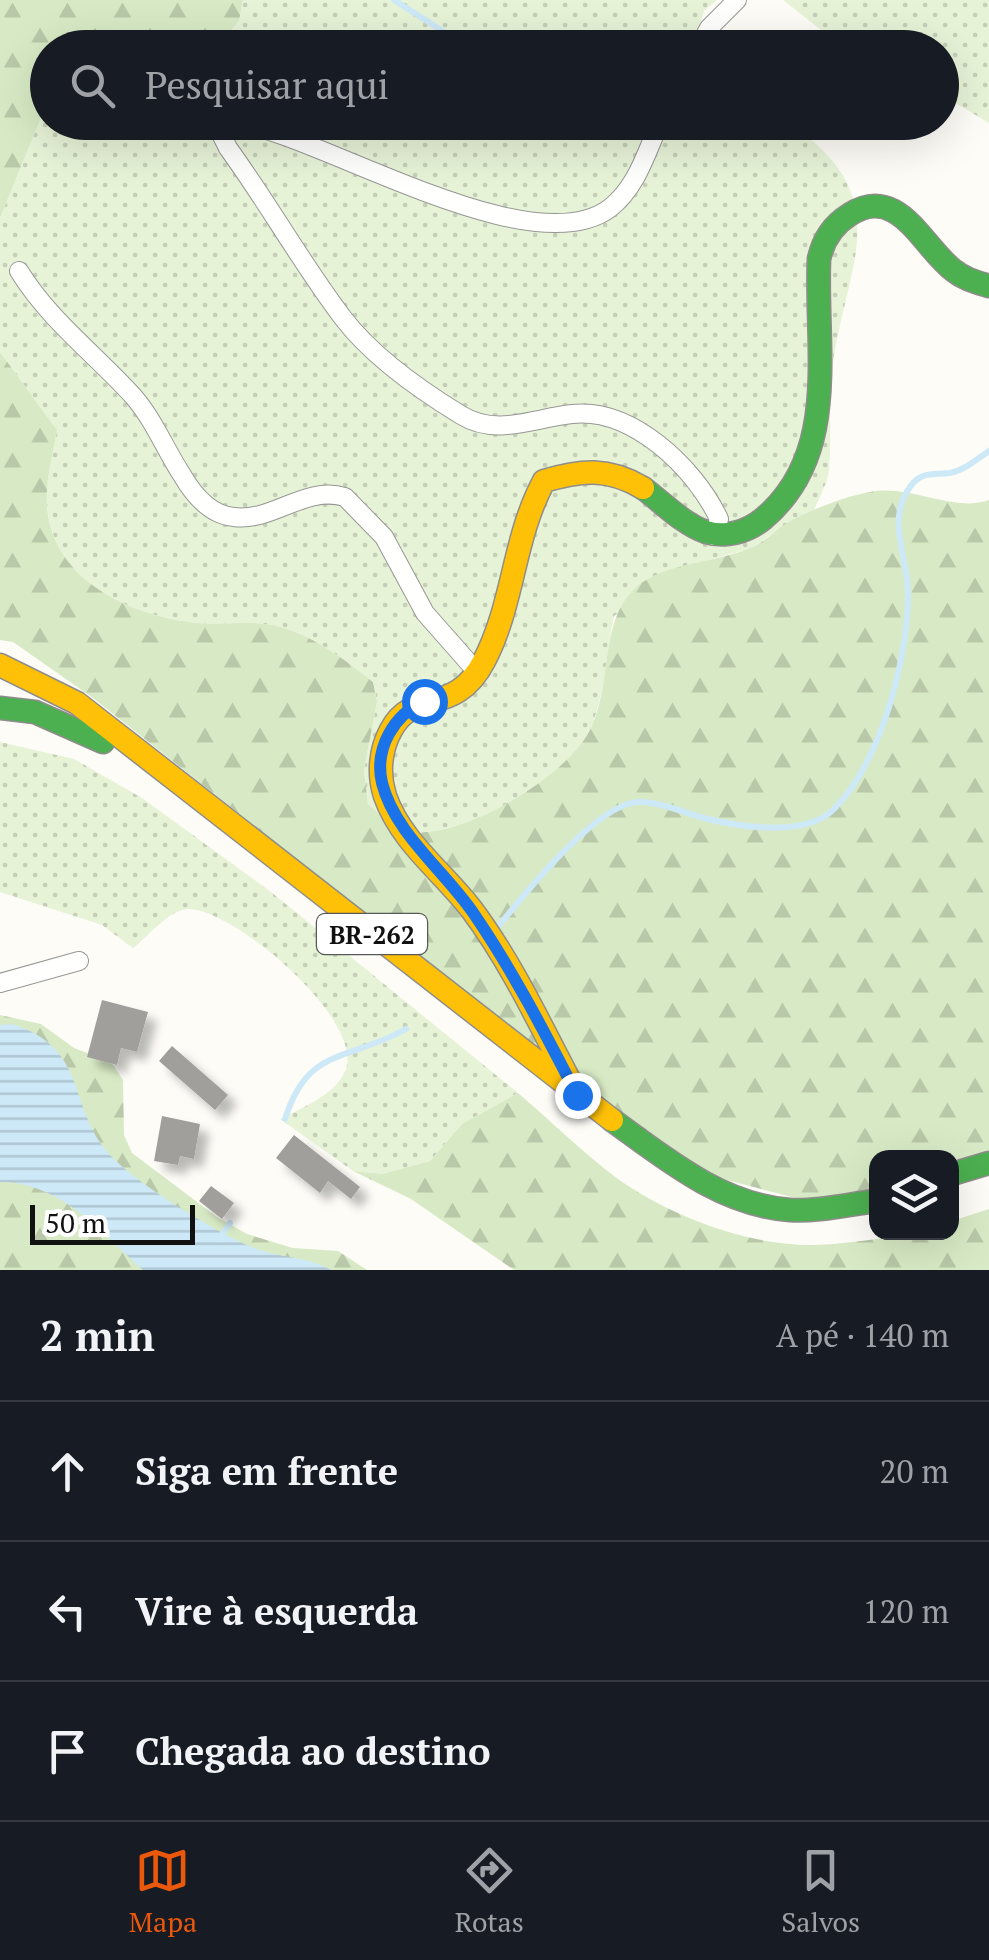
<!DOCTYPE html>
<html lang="pt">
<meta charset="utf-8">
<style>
:root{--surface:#171b24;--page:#242831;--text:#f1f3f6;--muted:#9ea1a6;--line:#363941;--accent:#ea580c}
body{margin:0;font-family:"PT Serif",serif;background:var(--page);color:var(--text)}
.controls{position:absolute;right:30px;bottom:30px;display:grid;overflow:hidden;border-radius:20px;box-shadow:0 10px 40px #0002}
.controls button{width:90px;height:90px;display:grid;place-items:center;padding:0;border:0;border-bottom:2px solid var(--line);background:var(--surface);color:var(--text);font:50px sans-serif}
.scale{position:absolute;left:30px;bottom:25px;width:165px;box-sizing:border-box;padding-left:10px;border:5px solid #111;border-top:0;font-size:28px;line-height:35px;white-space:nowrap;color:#111;-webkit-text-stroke:8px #fff;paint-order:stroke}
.stop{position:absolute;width:30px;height:30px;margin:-22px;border:8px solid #1a73e8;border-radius:50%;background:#fff}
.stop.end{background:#1a73e8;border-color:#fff;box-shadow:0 2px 10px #0008}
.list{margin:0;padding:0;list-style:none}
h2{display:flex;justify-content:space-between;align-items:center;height:130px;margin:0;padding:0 40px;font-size:42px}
h2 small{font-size:32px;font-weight:400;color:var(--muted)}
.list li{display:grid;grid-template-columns:65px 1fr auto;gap:30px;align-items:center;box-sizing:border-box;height:140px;padding:0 40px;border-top:2px solid var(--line)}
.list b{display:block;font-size:38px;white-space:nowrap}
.list em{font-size:32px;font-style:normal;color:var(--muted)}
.icon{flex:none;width:55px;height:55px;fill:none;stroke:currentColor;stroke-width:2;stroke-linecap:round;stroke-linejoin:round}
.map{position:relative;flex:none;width:989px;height:1270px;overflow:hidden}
.search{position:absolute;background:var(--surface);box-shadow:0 10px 40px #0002;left:30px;right:30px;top:30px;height:110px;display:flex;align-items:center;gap:25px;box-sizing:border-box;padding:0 35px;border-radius:55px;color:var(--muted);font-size:38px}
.sheet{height:550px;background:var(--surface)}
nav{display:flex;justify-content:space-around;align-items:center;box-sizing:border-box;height:140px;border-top:2px solid var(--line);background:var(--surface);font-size:28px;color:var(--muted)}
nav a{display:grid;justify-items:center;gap:5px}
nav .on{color:var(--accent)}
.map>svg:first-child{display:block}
</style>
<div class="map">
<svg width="989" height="1270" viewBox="0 0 989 1270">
<defs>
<pattern id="grass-dots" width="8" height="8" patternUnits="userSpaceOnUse" patternTransform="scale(2.5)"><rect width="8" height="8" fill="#e7f3d7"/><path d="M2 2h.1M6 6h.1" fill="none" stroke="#c5cfb8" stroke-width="1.8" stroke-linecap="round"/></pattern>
<pattern id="forest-firs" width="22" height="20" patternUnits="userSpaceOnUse" patternTransform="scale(2.5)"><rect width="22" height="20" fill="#d8eac5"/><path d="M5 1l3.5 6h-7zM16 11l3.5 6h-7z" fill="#b8c8a8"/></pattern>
<pattern id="water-rules" width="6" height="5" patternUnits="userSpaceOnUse" patternTransform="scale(2.5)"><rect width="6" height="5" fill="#cde8f7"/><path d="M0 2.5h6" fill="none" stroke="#afc6d3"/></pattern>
<filter id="shadow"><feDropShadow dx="9" dy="9" stdDeviation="5" flood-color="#0004"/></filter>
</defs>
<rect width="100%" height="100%" fill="#fdfcf7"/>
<path fill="url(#grass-dots)" d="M243 0H717L704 11 693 47 218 48 239 21Z
M783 0H989V123L957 104 942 107V48L843 47Z
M47 103 48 122 788 123C902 197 844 268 832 370 828 403 832 436 829 469 828 483 818 499 813 513L791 521 752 548 705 561 614 616C606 652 605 693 591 728 570 777 458 842 405 831 392 828 378 813 368 804L364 770 377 702 373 682C344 659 317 638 281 627 252 618 219 627 189 622 118 612 42 571 47 490 48 470 54 450 57 430L0 352V218Z
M0 742 74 759 142 798 271 892 518 1093 462 1124 430 1161 382 1174 353 1171 280 1119C302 1108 337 1094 346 1069 363 1019 235 910 189 909 169 909 148 937 133 948L102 925 0 892Z"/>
<path fill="url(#forest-firs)" d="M0 0H243L239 21 218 47 48 48 47 103 0 218Z
M0 352 57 430C54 450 48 470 47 491 42 571 118 612 189 622 219 627 252 618 281 627 317 638 344 659 373 682L377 702 364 770 368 804C378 812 392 828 404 831 457 843 566 778 590 730 617 677 592 600 660 573 688 562 720 560 748 549 765 543 777 528 792 520 814 509 846 496 870 492 910 484 953 513 989 500V1164L952 1158H876V1196L811 1202 689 1170 93 698 13 642 0 640Z
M0 1015 41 1024 74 1048 111 1062 123 1080 124 1135 132 1153 217 1217 247 1234 293 1248 338 1251 367 1270H0Z
M518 1093C551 1121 583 1153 618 1179 670 1216 749 1246 813 1245 860 1244 905 1232 952 1232V1221L989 1209V1270H514L411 1199 353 1171 382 1174 430 1161 462 1124Z"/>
<path fill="url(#water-rules)" d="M12 1024C92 1049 65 1111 114 1159 141 1186 221 1236 257 1249 281 1258 309 1257 331 1270H143C101 1232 60 1182 0 1182V1025Z"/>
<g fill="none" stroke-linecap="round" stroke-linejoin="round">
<path stroke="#cde8f7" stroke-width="6" d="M394 0 469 48
M494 932C520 899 596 804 638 802 659 801 684 813 704 818 740 827 807 838 835 808 882 760 909 655 908 590 907 555 886 520 910 487 921 471 933 475 950 473 965 470 977 459 989 451
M285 1119C308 1046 347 1062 406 1029
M219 1239 230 1223"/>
</g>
<path fill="#a19f9c" filter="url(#shadow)" d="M102 1000 148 1012 137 1052 121 1048 117 1065 87 1057Z
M172 1046 228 1095 215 1110 159 1061Z
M162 1116 200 1124 194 1159 180 1156 178 1165 154 1161Z
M294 1135 360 1187 351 1199 328 1181 320 1193 276 1158Z
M211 1186 234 1203 222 1219 199 1201Z"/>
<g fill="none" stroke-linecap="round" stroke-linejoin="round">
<defs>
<path id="street" d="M698 48 709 28 737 0
M226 122 219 130 228 148C268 203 302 264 343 318 372 356 420 390 461 415 496 437 534 418 572 414 632 407 695 468 719 519L714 536
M236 122C322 136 532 267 610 208 637 187 646 153 660 122
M19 271C50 321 94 353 133 396 154 420 165 449 182 475 193 494 210 515 234 517 273 522 305 485 345 497L384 537 425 613 477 672
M0 983 79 961"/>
<path id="fast" d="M643 488C662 502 683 524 706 532 726 538 747 532 763 519 841 454 815 349 819 259 823 241 833 225 849 215 898 183 921 245 953 270 964 279 976 282 989 286
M0 708 35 712 103 742
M612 1120C666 1159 721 1205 790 1210 818 1212 849 1204 876 1201
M952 1174 989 1163"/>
<path id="slow" d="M0 665 77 703 612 1120
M574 1089C542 1029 513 965 472 910 444 873 401 842 385 796 378 774 380 750 391 730 413 688 455 717 484 661 514 604 513 538 544 481 581 470 608 467 643 488"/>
</defs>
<use href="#street" stroke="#979795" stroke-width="20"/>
<use href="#fast" stroke="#8e8d8b" stroke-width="25"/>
<use href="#slow" stroke="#8e8d8b" stroke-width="25"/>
<use href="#street" stroke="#fffffe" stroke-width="18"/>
<use href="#fast" stroke="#4caf50" stroke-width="22"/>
<use href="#slow" stroke="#ffc107" stroke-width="22"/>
</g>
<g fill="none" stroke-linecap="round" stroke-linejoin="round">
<path stroke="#1a73e8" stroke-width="12" d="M424 701C394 715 374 748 382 783 395 834 445 871 474 914 513 971 545 1033 577 1095"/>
</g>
<g text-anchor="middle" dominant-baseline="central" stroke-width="10" stroke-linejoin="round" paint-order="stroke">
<rect fill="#fff" stroke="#585858" stroke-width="2.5" x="317" y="914" width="110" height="40" rx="8"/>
<g font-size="25" font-weight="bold" fill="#111">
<text x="372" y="934">BR-262</text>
</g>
</g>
</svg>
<div class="controls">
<button><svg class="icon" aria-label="layers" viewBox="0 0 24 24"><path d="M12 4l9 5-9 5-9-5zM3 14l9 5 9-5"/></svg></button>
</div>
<div class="scale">50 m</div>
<div class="stop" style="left:424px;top:701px"></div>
<div class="stop end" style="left:577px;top:1095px"></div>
<div class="search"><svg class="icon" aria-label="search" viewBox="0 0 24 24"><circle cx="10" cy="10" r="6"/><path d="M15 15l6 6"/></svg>Pesquisar aqui</div>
</div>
<section class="sheet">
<h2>2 min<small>A pé · 140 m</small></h2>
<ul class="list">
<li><svg class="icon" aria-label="ahead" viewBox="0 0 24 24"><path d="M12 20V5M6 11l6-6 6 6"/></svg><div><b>Siga em frente</b></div><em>20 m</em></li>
<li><svg class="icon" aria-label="left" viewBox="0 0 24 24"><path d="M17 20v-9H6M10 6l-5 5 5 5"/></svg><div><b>Vire à esquerda</b></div><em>120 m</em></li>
<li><svg class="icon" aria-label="arrive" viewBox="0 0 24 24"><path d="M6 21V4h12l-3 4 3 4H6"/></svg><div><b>Chegada ao destino</b></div></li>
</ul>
</section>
<nav>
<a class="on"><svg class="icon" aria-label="map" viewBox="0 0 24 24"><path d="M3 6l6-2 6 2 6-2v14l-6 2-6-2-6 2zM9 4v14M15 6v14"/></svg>Mapa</a>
<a><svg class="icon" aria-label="directions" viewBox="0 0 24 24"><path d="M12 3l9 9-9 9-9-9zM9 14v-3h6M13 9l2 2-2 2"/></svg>Rotas</a>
<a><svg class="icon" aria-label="saved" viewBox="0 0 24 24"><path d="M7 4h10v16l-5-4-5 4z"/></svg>Salvos</a>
</nav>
